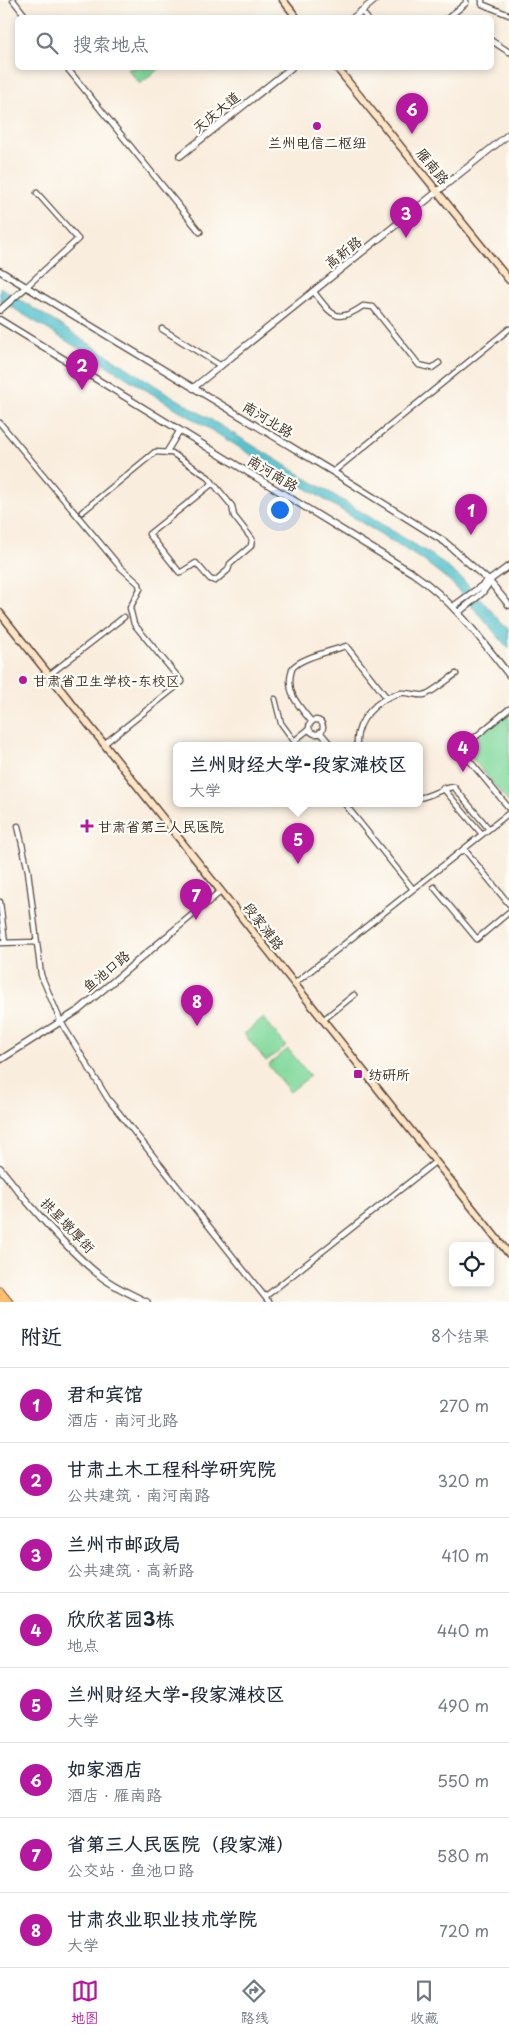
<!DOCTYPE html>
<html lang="zh">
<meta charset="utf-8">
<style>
:root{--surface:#fff;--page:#f6f6f7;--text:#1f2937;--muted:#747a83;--line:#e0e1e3;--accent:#b5179e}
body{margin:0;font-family:"Playpen Sans","LXGW WenKai TC",sans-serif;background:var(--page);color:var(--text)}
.controls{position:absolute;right:15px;bottom:15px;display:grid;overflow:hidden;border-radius:8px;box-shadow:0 2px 8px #0003}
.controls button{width:45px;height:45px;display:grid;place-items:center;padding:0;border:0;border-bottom:1px solid var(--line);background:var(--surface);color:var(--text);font:25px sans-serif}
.you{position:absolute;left:279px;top:509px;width:18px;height:18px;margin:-12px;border:4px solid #fff;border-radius:50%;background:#1a73e8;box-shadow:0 0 0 8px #1a73e833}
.badge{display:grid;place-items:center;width:32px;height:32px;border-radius:50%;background:var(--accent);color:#fff;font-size:16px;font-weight:700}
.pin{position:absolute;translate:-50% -41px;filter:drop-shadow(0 1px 2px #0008)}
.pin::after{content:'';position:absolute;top:26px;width:18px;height:15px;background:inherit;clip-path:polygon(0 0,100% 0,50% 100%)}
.popup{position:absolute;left:173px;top:742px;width:250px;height:65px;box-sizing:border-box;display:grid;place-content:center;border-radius:8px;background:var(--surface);filter:drop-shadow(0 1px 4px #0005);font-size:16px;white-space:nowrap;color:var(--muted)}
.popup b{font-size:19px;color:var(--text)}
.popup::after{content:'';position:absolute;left:50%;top:100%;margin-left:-10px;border:10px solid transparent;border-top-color:var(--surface)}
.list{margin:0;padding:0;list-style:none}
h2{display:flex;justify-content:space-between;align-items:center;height:65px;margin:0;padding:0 20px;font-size:21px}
h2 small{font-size:16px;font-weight:400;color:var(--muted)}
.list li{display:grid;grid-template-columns:32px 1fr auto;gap:15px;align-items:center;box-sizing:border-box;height:75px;padding:0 20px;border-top:1px solid var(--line)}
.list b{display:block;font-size:19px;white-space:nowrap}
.list p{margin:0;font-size:16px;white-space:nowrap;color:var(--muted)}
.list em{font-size:16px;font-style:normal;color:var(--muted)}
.icon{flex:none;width:28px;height:28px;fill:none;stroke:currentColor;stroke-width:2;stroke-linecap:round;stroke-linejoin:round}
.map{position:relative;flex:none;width:509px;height:1302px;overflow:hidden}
.search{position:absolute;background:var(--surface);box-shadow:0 2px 8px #0003;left:15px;right:15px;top:15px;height:55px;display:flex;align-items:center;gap:12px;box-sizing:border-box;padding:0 18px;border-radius:8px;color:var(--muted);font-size:19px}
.sheet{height:665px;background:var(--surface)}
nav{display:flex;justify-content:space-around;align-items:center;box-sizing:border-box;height:70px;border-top:1px solid var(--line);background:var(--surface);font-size:14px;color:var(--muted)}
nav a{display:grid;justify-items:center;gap:2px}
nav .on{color:var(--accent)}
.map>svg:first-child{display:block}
</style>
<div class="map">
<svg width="509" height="1302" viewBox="0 0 509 1302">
<rect width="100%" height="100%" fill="#fdfcf7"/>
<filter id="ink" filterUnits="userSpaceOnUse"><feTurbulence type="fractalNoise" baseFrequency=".02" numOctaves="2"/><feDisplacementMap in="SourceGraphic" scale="10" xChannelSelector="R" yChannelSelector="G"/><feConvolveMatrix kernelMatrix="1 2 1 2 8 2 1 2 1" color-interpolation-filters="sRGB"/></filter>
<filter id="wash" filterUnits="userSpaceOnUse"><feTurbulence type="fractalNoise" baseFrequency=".0096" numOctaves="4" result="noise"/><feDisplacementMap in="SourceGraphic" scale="20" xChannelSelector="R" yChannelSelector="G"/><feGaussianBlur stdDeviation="1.12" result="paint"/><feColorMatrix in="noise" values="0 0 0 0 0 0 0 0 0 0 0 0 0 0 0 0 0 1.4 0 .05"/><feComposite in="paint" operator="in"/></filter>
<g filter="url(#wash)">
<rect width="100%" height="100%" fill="#f9eddd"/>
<path fill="#82d99d" stroke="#5e825e" d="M127 68H160L140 84Z
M509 707V803L462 746Z
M264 1018 286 1046 266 1061 244 1034Z
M288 1049 310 1076 290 1092 268 1065Z"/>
<path fill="#56c3ce" stroke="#487676" d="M0 287 159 388 435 557 463 580 508 629 509 649 451 582 424 561 0 300Z"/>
</g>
<g filter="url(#ink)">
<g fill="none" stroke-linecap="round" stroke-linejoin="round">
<defs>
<path id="minor" d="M13 0 27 18
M482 0V4L509 15
M361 11 367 18
M448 18 466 3V0
M492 41 509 52
M67 68 200 232
M26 287 78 239 37 193
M313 291C331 313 335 326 363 306L373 307 419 365 432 368 439 363
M162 329 221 366
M0 423 120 567 139 584 140 589 130 608 134 624 182 682 104 744
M166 453 180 430
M333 472 509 329
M82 512 155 452 172 453 208 477 232 506 234 516 252 539 251 546 230 564 228 570 215 581 210 579 196 563 180 573 149 534 213 483
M49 675 124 617
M275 699 281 723 297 745
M509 709 467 744 466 752 469 760 509 808
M309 727a7 7 0 1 1 14 0a7 7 0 1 1-14 0Z
M312 722C297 704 285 692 292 669 299 658 332 651 346 646L387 698
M320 732 331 745
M294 741 309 729
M357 745C355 721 378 697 401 693 408 692 417 696 424 695 430 694 450 678 456 674
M443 788 482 834
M419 798C432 796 441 788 454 787L489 829
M344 803 413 889
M18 826 28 871 41 975 61 1022 108 1099 269 1302
M464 849 509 904
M434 887 477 939 509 912
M0 902 5 943
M0 943 36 942
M294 984 509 813
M323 1020 354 995
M266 1296 435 1162"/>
<path id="tertiary" d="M353 18 375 0
M180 156 291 68
M0 271 333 472 445 542 490 582 509 605
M0 310 26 287
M0 320 414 574C453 601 480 638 509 675
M193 388 509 134
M454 606 509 566
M459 612 482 593 490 582
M0 1060 79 1010 221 891
M0 1168C26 1202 69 1252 103 1278 117 1288 132 1295 147 1302"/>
<path id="secondary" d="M283 0 297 18
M337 68 509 280
M0 613 509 1254"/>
<path id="primary" d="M0 1291 9 1302
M0 1299 3 1302"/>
</defs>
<use href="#minor" stroke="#58473b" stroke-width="7"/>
<use href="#tertiary" stroke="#58473b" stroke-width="8"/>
<use href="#secondary" stroke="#58473b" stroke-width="9"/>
<use href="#primary" stroke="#58473b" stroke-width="9"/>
<use href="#minor" stroke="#fff" stroke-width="4.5"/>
<use href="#tertiary" stroke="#fff" stroke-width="5.5"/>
<use href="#secondary" stroke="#fee5c5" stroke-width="6"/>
<use href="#primary" stroke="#fcbd6e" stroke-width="7"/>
</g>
</g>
<g fill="#b5179e" stroke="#fdfcf7" stroke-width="2">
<circle cx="317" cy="126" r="5"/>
<circle cx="23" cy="680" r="5"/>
<path d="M84.5 818.5h5v5h5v5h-5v5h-5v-5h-5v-5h5z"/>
<rect x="353" y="1069" width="10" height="10" rx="2.5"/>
</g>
<g text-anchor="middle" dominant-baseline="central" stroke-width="4.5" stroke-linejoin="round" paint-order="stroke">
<g font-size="14" fill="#3b2a1e" stroke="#fdfcf7">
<text transform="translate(216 112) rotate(-39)">天庆大道</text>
<text transform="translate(433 166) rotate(51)">雁南路</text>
<text transform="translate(343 252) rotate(-38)">高新路</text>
<text transform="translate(268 419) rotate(31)">南河北路</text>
<text transform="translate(273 473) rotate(31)">南河南路</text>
<text transform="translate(264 926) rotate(52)">段家滩路</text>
<text transform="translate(106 971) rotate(-40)">鱼池口路</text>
<text transform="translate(68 1225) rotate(46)">拱星墩厚街</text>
</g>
<g font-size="14" fill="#3b2a1e" stroke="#fdfcf7" text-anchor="start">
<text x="317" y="142" text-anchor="middle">兰州电信二枢纽</text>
<text x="33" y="680">甘肃省卫生学校-东校区</text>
<text x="98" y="826">甘肃省第三人民医院</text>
<text x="368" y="1074">纺研所</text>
</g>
</g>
</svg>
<div class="controls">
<button><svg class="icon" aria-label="locate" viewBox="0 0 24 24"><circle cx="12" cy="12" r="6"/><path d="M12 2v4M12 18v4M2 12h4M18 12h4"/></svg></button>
</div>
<div class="you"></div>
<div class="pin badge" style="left:471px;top:535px">1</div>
<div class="pin badge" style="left:82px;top:390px">2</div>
<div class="pin badge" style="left:406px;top:238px">3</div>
<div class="pin badge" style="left:463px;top:772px">4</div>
<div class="pin badge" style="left:298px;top:864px">5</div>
<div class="popup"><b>兰州财经大学-段家滩校区</b>大学</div>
<div class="pin badge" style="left:412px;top:134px">6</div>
<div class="pin badge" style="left:196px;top:920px">7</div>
<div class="pin badge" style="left:197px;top:1026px">8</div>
<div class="search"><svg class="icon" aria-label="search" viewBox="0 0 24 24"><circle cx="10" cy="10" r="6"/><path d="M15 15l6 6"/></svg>搜索地点</div>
</div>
<section class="sheet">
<h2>附近<small>8个结果</small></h2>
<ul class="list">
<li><span class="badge">1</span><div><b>君和宾馆</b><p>酒店 · 南河北路</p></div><em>270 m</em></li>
<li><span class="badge">2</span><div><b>甘肃土木工程科学研究院</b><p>公共建筑 · 南河南路</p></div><em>320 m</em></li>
<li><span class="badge">3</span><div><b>兰州市邮政局</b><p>公共建筑 · 高新路</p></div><em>410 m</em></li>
<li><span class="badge">4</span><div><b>欣欣茗园3栋</b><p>地点</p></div><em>440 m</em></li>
<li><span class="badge">5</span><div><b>兰州财经大学-段家滩校区</b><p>大学</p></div><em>490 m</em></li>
<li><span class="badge">6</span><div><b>如家酒店</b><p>酒店 · 雁南路</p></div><em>550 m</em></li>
<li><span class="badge">7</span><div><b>省第三人民医院（段家滩）</b><p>公交站 · 鱼池口路</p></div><em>580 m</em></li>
<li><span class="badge">8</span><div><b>甘肃农业职业技术学院</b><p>大学</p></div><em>720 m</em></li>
</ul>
</section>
<nav>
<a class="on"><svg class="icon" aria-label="map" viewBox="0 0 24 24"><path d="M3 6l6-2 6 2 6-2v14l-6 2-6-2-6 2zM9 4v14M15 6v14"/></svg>地图</a>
<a><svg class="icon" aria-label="directions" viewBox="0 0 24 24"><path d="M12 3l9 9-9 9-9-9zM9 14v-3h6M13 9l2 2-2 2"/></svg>路线</a>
<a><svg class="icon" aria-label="saved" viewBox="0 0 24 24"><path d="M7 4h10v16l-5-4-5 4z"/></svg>收藏</a>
</nav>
